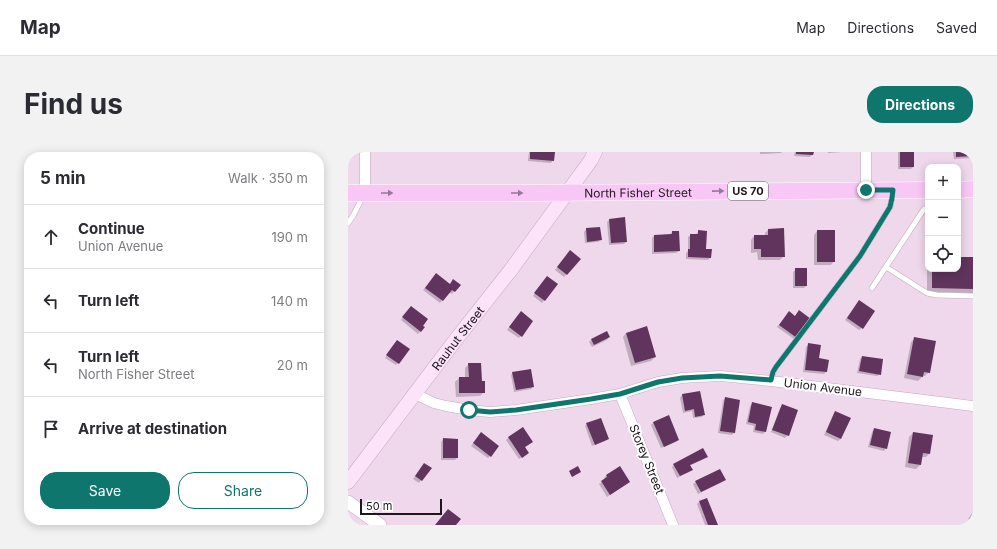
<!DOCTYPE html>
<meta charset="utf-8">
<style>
:root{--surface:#fff;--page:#f2f2f3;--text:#2b2b33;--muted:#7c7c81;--line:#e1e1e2;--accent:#0f766e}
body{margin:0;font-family:Inter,sans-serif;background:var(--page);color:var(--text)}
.controls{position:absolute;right:12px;top:12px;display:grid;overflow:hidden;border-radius:8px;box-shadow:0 2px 10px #0003}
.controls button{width:36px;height:36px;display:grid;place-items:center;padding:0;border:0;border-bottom:1px solid var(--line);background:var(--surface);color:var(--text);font:20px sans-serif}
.scale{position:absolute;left:12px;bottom:10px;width:82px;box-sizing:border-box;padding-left:4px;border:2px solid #1e161d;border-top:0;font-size:11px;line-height:14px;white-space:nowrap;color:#1e161d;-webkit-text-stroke:3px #fff;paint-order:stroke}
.stop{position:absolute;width:12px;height:12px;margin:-9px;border:3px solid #0f766e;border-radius:50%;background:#fff}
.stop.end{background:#0f766e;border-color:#fff;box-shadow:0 1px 4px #0008}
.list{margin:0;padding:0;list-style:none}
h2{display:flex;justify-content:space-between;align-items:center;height:52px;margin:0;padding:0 16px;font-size:17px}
h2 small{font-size:13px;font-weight:400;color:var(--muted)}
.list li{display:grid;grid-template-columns:26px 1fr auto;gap:12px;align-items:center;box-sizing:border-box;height:64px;padding:0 16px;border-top:1px solid var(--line)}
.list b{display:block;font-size:15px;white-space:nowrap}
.list p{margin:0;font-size:13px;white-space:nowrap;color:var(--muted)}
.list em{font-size:13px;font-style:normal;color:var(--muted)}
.actions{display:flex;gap:8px;padding:12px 16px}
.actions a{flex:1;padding:9px 0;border:1px solid var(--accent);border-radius:16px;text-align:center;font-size:14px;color:var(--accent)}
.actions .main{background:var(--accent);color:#fff}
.icon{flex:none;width:22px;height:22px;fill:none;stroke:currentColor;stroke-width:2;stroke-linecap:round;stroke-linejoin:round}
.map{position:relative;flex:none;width:625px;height:373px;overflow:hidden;border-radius:16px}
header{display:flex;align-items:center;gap:24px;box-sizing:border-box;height:56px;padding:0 20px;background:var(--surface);border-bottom:1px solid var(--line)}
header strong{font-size:19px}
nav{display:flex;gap:22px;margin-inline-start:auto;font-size:14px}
.intro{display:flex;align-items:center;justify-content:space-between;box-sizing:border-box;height:96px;padding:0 24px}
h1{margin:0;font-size:28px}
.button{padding:10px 18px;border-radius:16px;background:var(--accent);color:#fff;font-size:14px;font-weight:700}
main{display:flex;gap:24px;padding:0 24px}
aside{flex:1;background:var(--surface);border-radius:16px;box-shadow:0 2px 10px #0003}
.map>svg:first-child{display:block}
</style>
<header>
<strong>Map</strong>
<nav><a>Map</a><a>Directions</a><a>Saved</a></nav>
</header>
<div class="intro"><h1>Find us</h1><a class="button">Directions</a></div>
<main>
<aside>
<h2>5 min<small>Walk · 350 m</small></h2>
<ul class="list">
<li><svg class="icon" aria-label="ahead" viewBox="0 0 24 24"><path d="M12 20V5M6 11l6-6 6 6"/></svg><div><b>Continue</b><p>Union Avenue</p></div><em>190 m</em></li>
<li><svg class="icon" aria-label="left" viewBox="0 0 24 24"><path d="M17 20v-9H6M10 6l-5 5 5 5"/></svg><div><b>Turn left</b></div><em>140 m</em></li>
<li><svg class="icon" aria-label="left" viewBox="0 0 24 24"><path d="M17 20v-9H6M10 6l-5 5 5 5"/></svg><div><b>Turn left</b><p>North Fisher Street</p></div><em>20 m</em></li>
<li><svg class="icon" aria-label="arrive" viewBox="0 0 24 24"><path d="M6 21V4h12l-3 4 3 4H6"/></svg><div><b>Arrive at destination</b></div></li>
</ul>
<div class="actions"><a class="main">Save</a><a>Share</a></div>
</aside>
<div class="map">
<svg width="625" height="373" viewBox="0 0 625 373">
<rect width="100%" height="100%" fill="#efd7ec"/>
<path fill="#0003" d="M181 0H206L205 8 203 11 180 9Z
M412 0H434L433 1 412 2Z
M447 0H465L464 3 462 5 446 4Z
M480 0H494L480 1Z
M550 0H565V15L563 17H550Z
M605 0H625V6L606 7Z
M261 68 278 90 276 92 261 93 259 70Z
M238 77 253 87 250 90 237 91 236 80Z
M420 78 436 104 432 108H410L409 100 403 101V88L406 84H417V81Z
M351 79 357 98 362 106 360 108 338 107V101L340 99V85L343 83H348V82Z
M469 79 486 109 483 113H466V83Z
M324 80 331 99 328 101 304 102V86L306 84 322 82Z
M220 102 231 107 216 125 207 118Z
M610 106H625V141L579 140V110H580V117H610Z
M448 117 458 134 456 136H445V120Z
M86 125 102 133H111L104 142 101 140 92 151 75 138Z
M197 128 208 133 194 151 185 144Z
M509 152 514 176 511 178 497 168Z
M61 157 75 176 70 182 53 168Z
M170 163 173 184 171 186 159 178Z
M439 163 461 167 446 187 429 175Z
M258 180 261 185 259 188 244 195 241 190 243 188Z
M278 181 307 205 303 209 283 214 275 185Z
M567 186 581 220 577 224 574 223V225L570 229 556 226 563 190Z
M47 191 50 211 48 213 37 206Z
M461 192 478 220 476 222 455 220 458 195Z
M514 205 532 222 529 224 509 221 512 207Z
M121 212 133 230 136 240 132 244 108 245 107 230 111 226H117V216Z
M165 221 185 235 183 237 166 240 163 223Z
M352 240 356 262 354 265 345 266 344 259 335 261 332 246 334 243Z
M377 246 386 281 384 283 370 281 375 249Z
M405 251 422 255 417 280 415 282 405 280 406 274 398 272 402 254Z
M435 253 440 283 437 286 423 280 432 256Z
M487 261 493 286 490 289 476 283 485 263Z
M306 270 330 288 328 290 313 296 303 273Z
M239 272 260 287 257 289 244 294 237 274Z
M526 277 538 296 536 299 520 295 524 280Z
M565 281 581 302 578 305H573L572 313 568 317 557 315 561 285Z
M131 284 142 304 140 306 123 294Z
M161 285 184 290 176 296 177 303 171 307 158 288Z
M95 287 109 306 107 308H93V290Z
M356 307 341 314 343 318 341 320 329 326 324 315 326 313Z
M74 315 82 316 71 331 65 327Z
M258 324 281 330 259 345 251 332 257 328 256 326Z
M348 330H374L350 342 345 332Z
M351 350 368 373H357L349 352Z
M625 360V370L620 367Z"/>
<path fill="#60345d" d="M182 0H207L206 9 182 7Z
M448 0H466L465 3 448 2Z
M552 0H566V15H552Z
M608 0H625V4L608 5Z
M277 65 279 90 263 91 261 67Z
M252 75 254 88 239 90 238 76Z
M436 76 437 105H413V97H406V83H420V77Z
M350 78 359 79 358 97H364L363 106 340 105V97H342V82H350Z
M469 78H487V110H469Z
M324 79H331L332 99 306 100V83L324 82Z
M222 98 233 107 219 123 209 115Z
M610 105H625V137L584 136V117H610Z
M447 116H459V134H447Z
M88 121 102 132 105 127 113 133 107 140 104 138 95 149 77 136Z
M199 124 210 132 197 149 186 141Z
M511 148 527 159 515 177 499 166Z
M63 154 80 167 75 174 77 175 73 180 54 165Z
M451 158 463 167 449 186 431 173 441 159 447 164Z
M173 159 185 169 174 185 161 175Z
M299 174 308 205 287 211 278 181Z
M259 179 262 185 246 193 243 187Z
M566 185 588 189 582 221 576 220 575 225 559 222Z
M49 188 62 197 51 212 38 203Z
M460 191 473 193 471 206 481 208 479 220 457 218Z
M514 204 535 207 533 223 511 219Z
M120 211H133L134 229H137V241H111V225H121Z
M183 217 186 235 168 238 164 220Z
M352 239 357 263 347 265 346 257 337 259 334 242Z
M377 245 392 248 387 281 372 279Z
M404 250 424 255 418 280 407 278 408 272 400 270Z
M434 252 450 258 441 284 424 278Z
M487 259 503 266 493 287 478 280Z
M321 263 331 288 316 295 305 270Z
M253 266 261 287 247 293 238 271Z
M175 275 185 290 177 295 181 301 174 306 160 285Z
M526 276 543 280 539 297 522 293Z
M133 280 151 294 143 305 125 291Z
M565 280 585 283 582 302 575 301 573 313 560 311Z
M95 286 110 287V306H95Z
M355 296 360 305 342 313 345 318 332 324 325 312Z
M76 311 84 316 74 329 67 324Z
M230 314 233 320 224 325 221 319Z
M272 314 282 330 262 343 253 329 259 325 258 323Z
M372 317 378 328 353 340 347 329Z
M359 346 370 373H360L351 349Z
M100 357 113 367 108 373H87Z"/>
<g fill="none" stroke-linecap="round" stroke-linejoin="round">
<defs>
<path id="service" d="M0 71 5 64 15 44
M538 115 579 141 589 143 625 144
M524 136 576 57
M423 229 425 221 428 215 512 104 542 55 544 46 545 39"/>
<path id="minor" d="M518 0V38
M17 41V0
M67 242 86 251 98 254 121 258 142 260 168 258 243 247 272 242 310 230 334 226 372 224 423 229 625 254
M272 242 325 373"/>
<path id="tertiary" d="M0 350 32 373"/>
<g id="secondary">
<path id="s1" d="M0 330 109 186 162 119 219 41 243 8 247 0"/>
</g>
<g id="primary">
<path d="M610 38 625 37"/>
<path id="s2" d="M0 41H187L580 38"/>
</g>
</defs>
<use href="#service" stroke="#c2abbf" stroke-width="6"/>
<use href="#minor" stroke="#c2abbf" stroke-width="11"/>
<use href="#tertiary" stroke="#c2abbf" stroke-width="14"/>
<use href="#secondary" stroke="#c2abbf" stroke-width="15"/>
<use href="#primary" stroke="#fff" stroke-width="17"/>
<use href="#service" stroke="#fff" stroke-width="5"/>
<use href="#minor" stroke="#fff" stroke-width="10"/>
<use href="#tertiary" stroke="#fff" stroke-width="13"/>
<use href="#secondary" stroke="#fce3fa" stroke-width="14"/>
<use href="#primary" stroke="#f9c7f5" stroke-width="16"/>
</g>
<defs><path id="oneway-solid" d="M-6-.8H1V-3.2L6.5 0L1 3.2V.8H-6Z"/></defs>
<g fill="#967794">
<use href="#oneway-solid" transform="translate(370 39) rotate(-1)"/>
<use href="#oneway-solid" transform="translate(39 41)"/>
<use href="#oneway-solid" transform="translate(169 41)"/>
</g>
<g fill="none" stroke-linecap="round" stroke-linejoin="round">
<path stroke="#0f766e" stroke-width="5" d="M121 258 142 260 168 258 243 247 272 242 310 230 334 226 372 224 423 228 425 220 428 215 512 104 542 55 544 46 545 38H518"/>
</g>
<g text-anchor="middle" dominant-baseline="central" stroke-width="4" stroke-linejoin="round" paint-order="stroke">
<rect fill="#fff" stroke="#625c61" stroke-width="1" x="380" y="30" width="40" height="18" rx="3"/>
<g font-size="11" font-weight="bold" fill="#1e161d">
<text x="400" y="39">US 70</text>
</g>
<g font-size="12" fill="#1e161d" stroke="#fff">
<text stroke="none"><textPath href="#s2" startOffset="290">North Fisher Street</textPath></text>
<text stroke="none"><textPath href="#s1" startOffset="181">Rauhut Street</textPath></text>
<text transform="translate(475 235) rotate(7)">Union Avenue</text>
<text transform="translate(299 307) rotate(68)">Storey Street</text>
</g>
</g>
</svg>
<div class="controls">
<button>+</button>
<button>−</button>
<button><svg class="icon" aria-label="locate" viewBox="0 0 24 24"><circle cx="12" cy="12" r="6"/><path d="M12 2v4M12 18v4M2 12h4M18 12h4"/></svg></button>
</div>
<div class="scale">50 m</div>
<div class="stop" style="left:121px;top:258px"></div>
<div class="stop end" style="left:518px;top:38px"></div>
</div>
</main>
